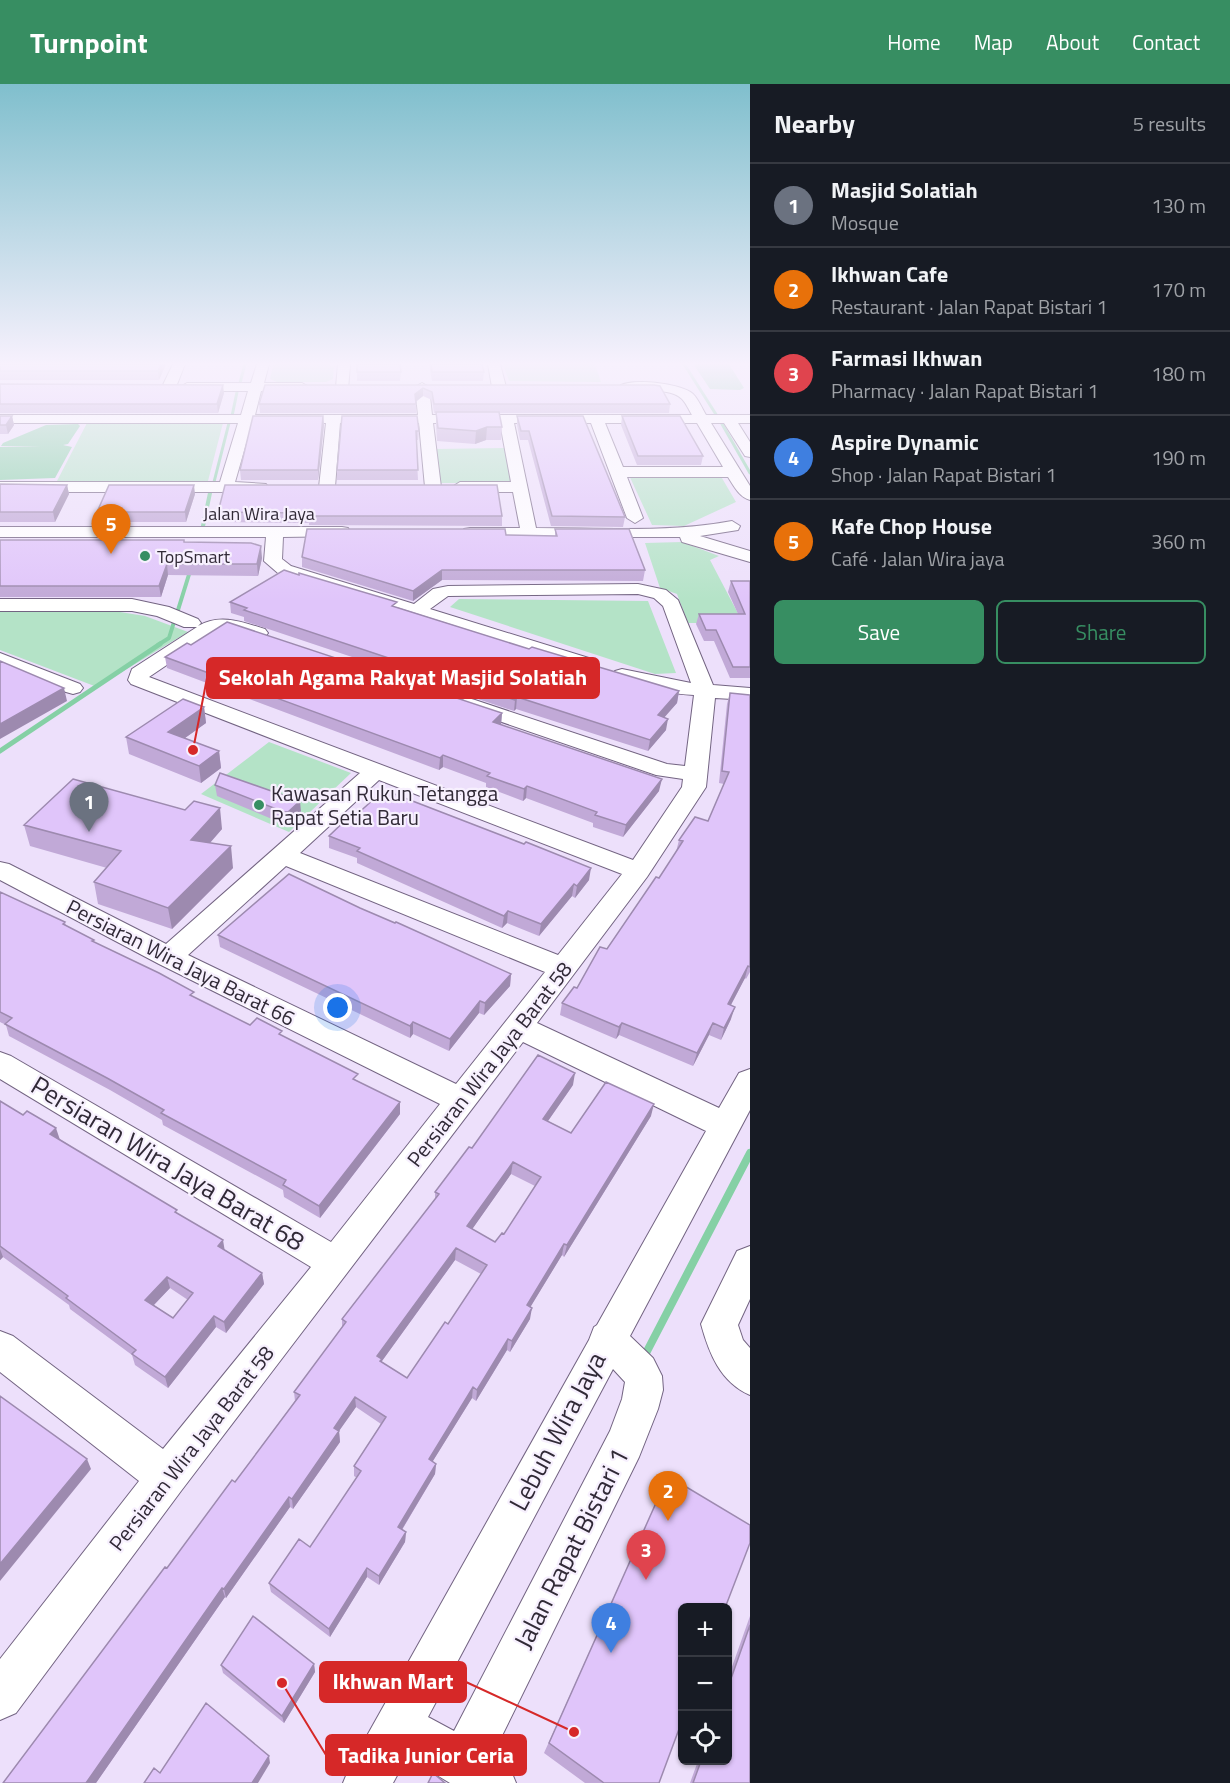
<!DOCTYPE html>
<meta charset="utf-8">
<style>
:root{--surface:#171b24;--page:#20242c;--text:#f1f3f6;--muted:#9ea1a6;--line:#363941;--accent:#378e62}
body{margin:0;font-family:"Titillium Web",sans-serif;background:var(--page);color:var(--text)}
.controls{position:absolute;right:18px;bottom:18px;display:grid;overflow:hidden;border-radius:9px;box-shadow:0 2px 4px #0004}
.controls button{width:54px;height:54px;display:grid;place-items:center;padding:0;border:0;border-bottom:2px solid var(--line);background:var(--surface);color:var(--text);font:30px sans-serif}
.you{position:absolute;left:338px;top:924px;width:21px;height:21px;margin:-15px;border:4px solid #fff;border-radius:50%;background:#1a73e8;box-shadow:0 0 0 9px #1a73e833}
.badge{display:grid;place-items:center;width:39px;height:39px;border-radius:50%;background:var(--accent);color:#fff;font-size:20px;font-weight:700}
.pin{position:absolute;translate:-50% -50px;filter:drop-shadow(0 2px 3px #0008)}
.pin::after{content:'';position:absolute;top:32px;width:21px;height:18px;background:inherit;clip-path:polygon(0 0,100% 0,50% 100%)}
.list{margin:0;padding:0;list-style:none}
h2{display:flex;justify-content:space-between;align-items:center;height:78px;margin:0;padding:0 24px;font-size:26px}
h2 small{font-size:20px;font-weight:400;color:var(--muted)}
.list li{display:grid;grid-template-columns:39px 1fr auto;gap:18px;align-items:center;box-sizing:border-box;height:84px;padding:0 24px;border-top:2px solid var(--line)}
.list b{display:block;font-size:22px;white-space:nowrap}
.list p{margin:0;font-size:20px;white-space:nowrap;color:var(--muted)}
.list em{font-size:20px;font-style:normal;color:var(--muted)}
.actions{display:flex;gap:12px;padding:18px 24px}
.actions a{flex:1;padding:14px 0;border:2px solid var(--accent);border-radius:9px;text-align:center;font-size:21px;color:var(--accent)}
.actions .main{background:var(--accent);color:#fff}
.icon{flex:none;width:33px;height:33px;fill:none;stroke:currentColor;stroke-width:2;stroke-linecap:round;stroke-linejoin:round}
.map{position:relative;flex:none;width:750px;height:1699px;overflow:hidden}
header{display:flex;align-items:center;gap:36px;box-sizing:border-box;height:84px;padding:0 30px;background:var(--accent);color:#fff}
header strong{font-size:28px}
nav{display:flex;gap:33px;margin-inline-start:auto;font-size:21px}
main{display:flex}
aside{flex:1;background:var(--surface)}
.map>svg:first-child{display:block}
</style>
<header>
<strong>Turnpoint</strong>
<nav><a>Home</a><a>Map</a><a>About</a><a>Contact</a></nav>
</header>
<main>
<div class="map">
<svg width="750" height="1699" viewBox="0 0 750 1699">
<rect width="100%" height="100%" fill="#ede0fb"/>
<path fill="#b4e3c7" d="M277 280H327L334 282 333 295 326 298H277L270 295 273 281Z
M503 280H595L601 298 509 297Z
M87 339H223L208 397H57Z
M504 364 513 399H439L435 365Z
M628 389H719L736 418 684 442 652 441Z
M682 458 719 472 710 476 743 539H688L677 510 660 504 645 459Z
M459 515 648 517 676 589 655 590 450 523Z
M0 527H114L145 532 188 548 97 603 0 566Z
M269 658 351 689 289 748 201 710Z"/>
<path fill="#85d0a5" d="M696 280H729L744 304 740 306 710 305 694 281Z
M78 340 80 342 68 360 63 361 72 363 55 394 0 396V363L41 362H1L3 359 46 341Z"/>
<g fill="none" stroke-linecap="round" stroke-linejoin="round">
<path stroke="#85d0a5" stroke-width="3" d="M684 280 717 332
M240 299 245 280
M232 332 237 308
M722 340 750 389
M214 398 229 339"/>
<path stroke="#85d0a5" stroke-width="4" d="M203 442 210 409
M178 526 191 484
M158 561 169 554 174 538"/>
<path stroke="#85d0a5" stroke-width="5" d="M0 667 160 560"/>
<path stroke="#85d0a5" stroke-width="8" d="M644 1273 750 1069"/>
<defs>
<path id="minor" d="M173 280H185L176 303 169 307 162 303Z
M257 280H269L264 299H302L309 303 302 307H261L255 331H418L415 303 422 299 429 303 432 331H692C689 326 686 319 682 315 665 299 631 315 618 303 629 293 682 299 693 310 698 315 702 324 706 331H750V339H738L750 358V373L745 372 724 339H711L750 402V416C739 413 734 402 728 393H627L643 434 635 439 627 434 591 339H514L536 444C601 444 668 449 732 437L740 442 738 446 700 452 750 467V478L682 458 680 453H464L462 449 464 445 470 444H520L513 408H460L452 403 460 398H511L500 339H433L441 403 433 408 425 403 419 339H340L335 403 327 408 319 403 326 339H252L235 398 266 400 268 403 260 408H0V398H220L238 339H0V331H241L248 307H187L180 303 187 299H251ZM605 339H697L723 383H623Z
M338 280H350L348 306H338L336 303Z
M488 280H500L506 303 504 306 499 307 492 303Z
M0 443H342L348 444 350 448 348 452 283 453 282 475 291 482 414 520 433 505 448 502 638 500 666 506 678 516 713 601 750 604V616L715 614 706 703 647 793 537 939 719 1024 739 989 750 985V1026L630 1252 653 1274 662 1292 663 1306 658 1325 639 1373 493 1670 509 1682 516 1699H450L407 1673 393 1699H343L350 1682 589 1256 594 1243 597 1241 706 1047 523 958 181 1407 16 1629 0 1636V1575L139 1397 0 1288V1247L13 1252 163 1365 311 1183 0 995V968L11 972 331 1158 440 1020 159 880 0 796V778L9 780 166 860 360 689 131 600 128 596 132 585 197 543H184L157 532 132 527H0V515H132L169 523 198 535 201 539 198 542C220 529 242 538 265 545L268 549 265 553C249 557 234 545 217 547L149 593 633 776 682 703 683 695 656 691 461 624 457 620 461 616 468 614 475 616 667 680 685 682 694 611C677 610 621 604 612 591L615 587 622 585 691 599 663 522 654 514 638 510 448 512 430 525 592 575 595 579 592 583 585 585 279 490 264 477 266 453H0ZM379 696 622 790 558 871 300 769ZM286 782 545 888 456 1000 188 871ZM613 1285 625 1298 622 1315 610 1347 454 1647 428 1633Z
M0 569 80 600 83 604 80 608 73 610 66 608 0 582Z
M750 1162V1215L738 1241 743 1256 750 1264V1311C720 1298 709 1269 701 1240L737 1167Z"/>
</defs>
<use href="#minor" stroke="#736482" stroke-width="2"/>
<use href="#minor" fill="#fff" fill-rule="evenodd"/>
</g>
<path fill="#c1a9d7" fill-rule="evenodd" d="M0 280H166L159 296H0Z
M429 280H482L484 288 483 297H432Z
M357 288H401L400 297H357Z
M0 300 224 309 218 329H0Z
M265 301H654L670 320 669 329H499L502 343 501 356H486L475 360 437 357 436 341V329H434L432 316 423 312 416 318V329H260L259 320Z
M0 332H12L14 341 8 350H0Z
M323 332 324 341 318 396H241L240 386Z
M342 332 419 347 418 356H416L418 396H337V386Z
M517 332 625 433 623 443 551 442 528 356H520L517 341Z
M622 332 703 372 701 381H637L621 341Z
M0 400 67 401 69 410 55 438H0Z
M225 401 502 432V442L309 441V439L219 438 218 428Z
M195 410 186 438H98L97 428Z
M555 445 645 486 643 497 442 496 413 517 302 483V473L506 451 555 452Z
M0 456 184 458 262 474 258 492 168 491 161 513H0Z
M731 497H750V594H730L714 557H704L696 540 699 530H738L728 508Z
M230 518 397 523 529 565 679 607 677 619 664 633 666 646 648 667 516 625 514 627 244 537V533L231 529Z
M191 561 502 629 501 640 659 707 623 753 593 743V739L526 714 523 717 486 703V699L443 683 439 686 167 584 165 573Z
M730 609 750 611V888L746 895 745 894 731 921V935L721 956 709 951 693 982 619 951 616 955 560 931 562 919 577 904 659 794 676 768 679 756 708 737 724 700 719 699 727 620Z
M204 623 206 639 185 654 219 667 221 684 201 699 129 670 126 653Z
M215 701 301 728 289 740H284L217 712Z
M24 741 222 745 210 759 233 784 172 845 98 820 94 798 107 784 30 762Z
M329 752 589 796 575 814 572 812 539 852 507 839 502 844 357 779V774L329 764Z
M0 808 65 838 66 842 94 858 194 913 250 941 282 952 358 997 400 1030 320 1134 284 1113 283 1106 163 1041 162 1036 110 1006 9 952 6 941 0 938Z
M360 824 511 890 510 902 484 931 479 929 449 967 413 950 410 954 220 863 218 851Z
M573 1001 548 1037 571 1049 651 1032 564 1173 562 1171 530 1223V1235L510 1268 507 1266 476 1317 472 1314 432 1378 436 1380 435 1390 402 1446 406 1448 405 1458 379 1501 367 1493 330 1553 271 1508 269 1499 310 1463 357 1394 354 1392V1382L381 1340 356 1323 339 1347 340 1358 293 1425 290 1423 226 1514 225 1513 96 1699H3L167 1484 235 1398 295 1317 294 1308 342 1244V1235L435 1115V1108L472 1064ZM511 1090 535 1102 504 1150 495 1158 472 1145ZM455 1176 481 1190 448 1240 407 1294 382 1278V1277Z
M0 1017 178 1130 225 1167 262 1189 264 1200 226 1249 216 1243 168 1304 135 1281 132 1271 70 1225 69 1221 3 1173 0 1176ZM170 1204 188 1216 173 1234 154 1221Z
M668 1392 659 1699H585L544 1669Z
M750 1532V1699H690L698 1677H728V1594Z
M314 1580 315 1588 284 1639 223 1589 221 1581Z"/>
<path fill="#9d8aaf" d="M161 280H166L159 296 158 287Z
M223 301 224 309 218 329 217 320Z
M423 304V312L415 318V310Z
M12 332 14 341 8 350 6 341Z
M323 332 324 341 318 396V386Z
M487 343 486 356 475 360 476 347Z
M67 401 69 410 55 438 53 428Z
M194 401 195 410 186 438 185 428Z
M261 462 262 474 258 492 257 480Z
M167 480 168 491 161 513 159 502Z
M442 486V496L413 517V507Z
M64 604 67 617 0 655V640Z
M679 607 677 619 656 643 658 631Z
M517 613 516 625 514 627 515 616Z
M204 623 206 639 171 664 168 648Z
M502 629 501 641 493 638Z
M668 635 666 646 648 667 650 656Z
M219 667 221 684 201 699 199 682Z
M443 671V683L439 686 440 674Z
M662 695 659 707 623 753 626 741Z
M527 702 526 714 523 717 524 705Z
M300 717 301 728 289 740 288 728Z
M220 724 222 745 194 777 191 756Z
M231 762 233 784 172 845 168 824Z
M591 784 589 796 575 814 577 802Z
M574 800 572 812 539 852 541 840Z
M508 827 507 839 502 844 504 832Z
M748 882 745 894 725 932 728 920Z
M511 890 510 902 484 931 485 919Z
M480 917 479 929 449 967 450 955Z
M735 923 731 935 721 956 724 944Z
M413 938V950L410 954V942Z
M622 939 619 951 616 955 619 943Z
M713 939 709 951 693 982 697 969Z
M575 989 573 1001 541 1047 543 1035Z
M400 1018V1030L320 1134 319 1122Z
M654 1020 651 1032 564 1173 567 1161Z
M56 1044 60 1056 50 1050Z
M513 1078 511 1090 466 1154 467 1142Z
M223 1156 225 1168 218 1162Z
M564 1160 562 1171 525 1232 527 1221Z
M456 1164 455 1176 382 1277V1286L377 1272Z
M0 1165 3 1173 0 1176Z
M262 1189 264 1200 226 1249 224 1238Z
M167 1193 170 1204 148 1227 145 1216Z
M532 1224 530 1235 510 1268 512 1257Z
M214 1232 216 1243 168 1304 165 1293Z
M508 1255 507 1266 476 1317 477 1306Z
M473 1303 472 1314 428 1385 429 1375Z
M355 1313 356 1323 334 1354V1344Z
M339 1347 340 1358 293 1425 292 1415Z
M87 1375 91 1385 0 1497V1480Z
M436 1380 435 1390 398 1452V1443Z
M289 1413 290 1423 226 1514 224 1505Z
M406 1448 405 1458 379 1501V1492Z
M367 1484V1493L330 1553 329 1545Z
M222 1504 225 1513 96 1699H86Z
M314 1580 315 1588 284 1639 282 1632Z
M269 1672 270 1679 258 1699H252Z"/>
<path fill="#e0c5fa" stroke="#9d8aaf" stroke-width="1.5" fill-rule="evenodd" d="M0 280H161L158 287H0Z
M357 280H400L401 288H357Z
M431 280H482L484 288H432Z
M0 300 223 301 217 320H0Z
M265 301H654L660 302 670 320H434L432 308 423 304 415 310 416 320H259Z
M436 328H499L502 343H487L476 347 438 344Z
M0 332H12L6 341H0Z
M253 332H323L318 386H240Z
M342 332H417L419 347H416L418 386H337Z
M517 332H583L625 433 552 432 529 347H521Z
M622 332H680L703 372H638Z
M0 400 67 401 53 428H0Z
M109 401H194L185 428H97Z
M225 401H497L502 432H309V429L218 428Z
M307 445H505L506 451 557 452 555 445H629L645 486H442L413 507 302 473Z
M0 456H184V458L251 459 261 462 257 480H167L159 502H0Z
M284 486 299 491V489L397 518 392 522 529 565 532 563 679 607 658 631 668 635 650 656 517 613 515 616 244 526 247 524 230 518Z
M731 497H750V583H733L716 546H706L699 530H745Z
M227 538 502 629 493 638 662 695 626 741 595 731 597 728 527 702 524 705 487 692 490 689 443 671 440 674 165 573 187 559 191 561Z
M0 577 64 604 0 640Z
M730 609 750 611V883L748 882 728 920 735 923 724 944 713 939 697 969 622 939 619 943 562 919 574 903 577 904 600 863 607 865 656 793 659 794 683 757 679 756 695 733 708 737 729 688 722 687Z
M183 615 204 623 168 648 219 667 199 682 126 653Z
M220 689 300 717 288 728H284L215 701Z
M73 695 185 726 194 717 220 724 191 756 231 762 168 824 94 798 121 767 24 741Z
M384 706 524 760 526 758 591 784 577 802 574 800 541 840 508 827 504 832 357 767 360 764 329 752 353 729 356 731Z
M289 790 360 824 395 839 396 838 511 890 485 919 480 917 450 955 413 938 410 942 218 851Z
M0 808 65 838 63 840 94 856 92 857 159 889 194 908 190 911 250 941 257 934 282 947 279 950 358 990 353 995 400 1018 319 1122 283 1101 286 1096 161 1029 164 1026 107 994 5 940 12 934 0 928Z
M538 971 575 989 543 1035 571 1049 606 998 654 1020 567 1161 564 1160 527 1221 532 1224 512 1257 508 1255 477 1306 473 1303 429 1375 436 1380 398 1443 406 1448 379 1492 367 1484 329 1545 269 1499 299 1455 310 1463 361 1387 354 1382 386 1333 355 1313 334 1344 339 1347 292 1415 289 1413 224 1505 222 1504 86 1699H3L165 1483 167 1484 232 1396 235 1398 300 1311 294 1308 346 1238 342 1235 439 1110 435 1108 469 1063 472 1064ZM513 1078 541 1093 504 1150 502 1149 495 1158 467 1142ZM456 1164 487 1181 448 1240 445 1238 407 1294 380 1277 382 1275 377 1272Z
M0 1017 23 1031 27 1027 56 1044 50 1050 177 1126 175 1128 223 1156 218 1162 262 1189 224 1238 214 1232 165 1293 132 1270 136 1266 66 1214 68 1212 0 1162ZM167 1193 193 1209 173 1234 145 1216Z
M0 1312 87 1375 0 1480Z
M668 1392 750 1441V1459L725 1524H682V1637L659 1699H604L549 1659Z
M253 1532 314 1580 282 1632 221 1581Z
M750 1541V1699H693L701 1677H728V1603Z
M206 1619 269 1672 252 1699H144L154 1684 160 1689Z
M433 1689 445 1699H428Z"/>
<linearGradient id="sky" x2="0" y2="1"><stop stop-color="#80bfcd"/><stop offset="0.54" stop-color="#f7f1fd"/><stop offset="1" stop-color="#f7f1fd" stop-opacity="0"/></linearGradient>
<rect width="750" height="518" fill="url(#sky)"/>
<g fill="#378e62" stroke="#f7f0fe" stroke-width="2">
<circle cx="145" cy="472" r="6"/>
<circle cx="259" cy="721" r="6"/>
</g>
<g text-anchor="middle" dominant-baseline="central" stroke-width="4.5" stroke-linejoin="round" paint-order="stroke">
<g font-size="18" fill="#312a37" stroke="#f7f0fe">
<text x="259" y="429">Jalan Wira Jaya</text>
</g>
<g font-size="18" fill="#312a37" stroke="#f7f0fe" text-anchor="start">
<text x="157" y="472">TopSmart</text>
</g>
<g font-size="21" fill="#312a37" stroke="#f7f0fe" text-anchor="start">
<text x="271" y="709">Kawasan Rukun Tetangga<tspan x="271" dy="24">Rapat Setia Baru</tspan></text>
</g>
<g font-size="21" fill="#312a37" stroke="#f7f0fe">
<text transform="translate(181 878) rotate(27)">Persiaran Wira Jaya Barat 66</text>
<text transform="translate(489 980) rotate(-52)">Persiaran Wira Jaya Barat 58</text>
<text transform="translate(191 1364) rotate(-52)">Persiaran Wira Jaya Barat 58</text>
</g>
<g font-size="26" fill="#312a37" stroke="#f7f0fe">
<text transform="translate(168 1079) rotate(31)">Persiaran Wira Jaya Barat 68</text>
<text transform="translate(557 1347) rotate(-62)">Lebuh Wira Jaya</text>
<text transform="translate(571 1464) rotate(-63)">Jalan Rapat Bistari 1</text>
</g>
</g>
<path fill="none" stroke="#d62828" stroke-width="2" d="M193 666L207 594M574 1648L466 1598M282 1599L326 1671"/>
<g fill="#d62828" stroke="#f7f0fe" stroke-width="2">
<circle cx="193" cy="666" r="6"/>
<circle cx="574" cy="1648" r="6"/>
<circle cx="282" cy="1599" r="6"/>
</g>
<g fill="#d62828" stroke="#d62828" stroke-width="2">
<rect x="207" y="574" width="392" height="40" rx="6"/>
<rect x="320" y="1578" width="146" height="40" rx="6"/>
<rect x="326" y="1651" width="200" height="40" rx="6"/>
</g>
<g font-size="22" text-anchor="middle" font-weight="bold" fill="#fff">
<text x="403" y="601">Sekolah Agama Rakyat Masjid Solatiah</text>
<text x="393" y="1605">Ikhwan Mart</text>
<text x="426" y="1679">Tadika Junior Ceria</text>
</g>
</svg>
<div class="controls">
<button>+</button>
<button>−</button>
<button><svg class="icon" aria-label="locate" viewBox="0 0 24 24"><circle cx="12" cy="12" r="6"/><path d="M12 2v4M12 18v4M2 12h4M18 12h4"/></svg></button>
</div>
<div class="you"></div>
<div class="pin badge" style="left:89px;top:748px;background:#6b7280">1</div>
<div class="pin badge" style="left:668px;top:1437px;background:#e8710a">2</div>
<div class="pin badge" style="left:646px;top:1496px;background:#e0444e">3</div>
<div class="pin badge" style="left:611px;top:1569px;background:#3f7fe0">4</div>
<div class="pin badge" style="left:111px;top:470px;background:#e8710a">5</div>
</div>
<aside>
<h2>Nearby<small>5 results</small></h2>
<ul class="list">
<li><span class="badge" style="background:#6b7280">1</span><div><b>Masjid Solatiah</b><p>Mosque</p></div><em>130 m</em></li>
<li><span class="badge" style="background:#e8710a">2</span><div><b>Ikhwan Cafe</b><p>Restaurant · Jalan Rapat Bistari 1</p></div><em>170 m</em></li>
<li><span class="badge" style="background:#e0444e">3</span><div><b>Farmasi Ikhwan</b><p>Pharmacy · Jalan Rapat Bistari 1</p></div><em>180 m</em></li>
<li><span class="badge" style="background:#3f7fe0">4</span><div><b>Aspire Dynamic</b><p>Shop · Jalan Rapat Bistari 1</p></div><em>190 m</em></li>
<li><span class="badge" style="background:#e8710a">5</span><div><b>Kafe Chop House</b><p>Café · Jalan Wira jaya</p></div><em>360 m</em></li>
</ul>
<div class="actions"><a class="main">Save</a><a>Share</a></div>
</aside>
</main>
